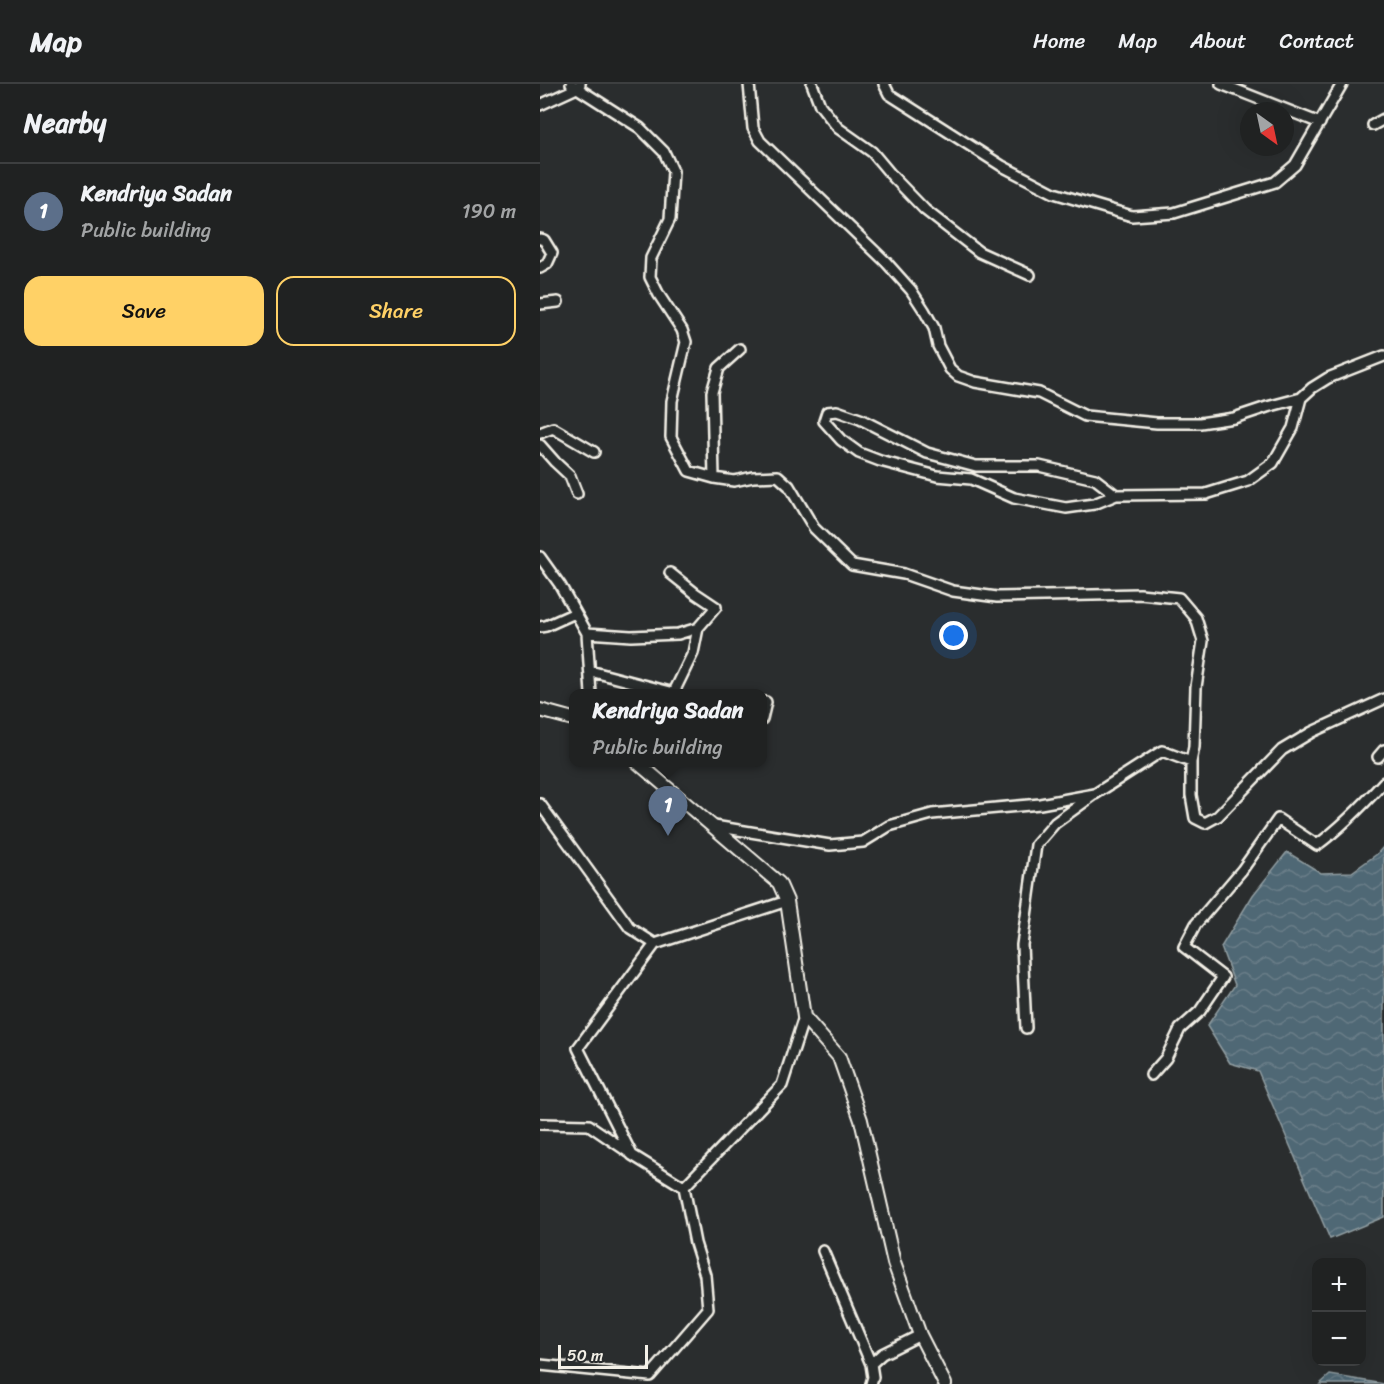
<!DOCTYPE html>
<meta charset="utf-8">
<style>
:root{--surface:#202222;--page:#2d2f2f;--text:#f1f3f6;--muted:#a2a4a5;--line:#3d3f40;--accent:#ffd166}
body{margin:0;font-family:Sriracha,sans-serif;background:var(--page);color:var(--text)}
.controls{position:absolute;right:18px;bottom:18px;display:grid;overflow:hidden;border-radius:12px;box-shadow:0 6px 24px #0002}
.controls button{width:54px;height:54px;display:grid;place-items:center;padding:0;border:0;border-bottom:2px solid var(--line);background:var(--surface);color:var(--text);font:30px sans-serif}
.compass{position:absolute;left:700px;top:18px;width:54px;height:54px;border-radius:50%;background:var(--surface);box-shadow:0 6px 24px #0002;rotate:147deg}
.scale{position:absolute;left:18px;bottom:15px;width:90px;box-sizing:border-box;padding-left:6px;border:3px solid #f4f1e8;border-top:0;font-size:16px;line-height:21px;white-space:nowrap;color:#f4f1e8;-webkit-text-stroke:4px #2a2d2e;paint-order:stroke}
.you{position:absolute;left:414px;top:552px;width:21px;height:21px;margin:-15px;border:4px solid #fff;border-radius:50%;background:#1a73e8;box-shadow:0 0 0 9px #1a73e833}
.badge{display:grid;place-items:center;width:39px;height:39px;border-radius:50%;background:var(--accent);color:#fff;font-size:20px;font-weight:700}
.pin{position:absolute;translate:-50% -50px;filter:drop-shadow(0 2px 3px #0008)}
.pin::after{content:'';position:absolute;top:32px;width:21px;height:18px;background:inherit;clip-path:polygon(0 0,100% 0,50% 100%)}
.popup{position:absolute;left:29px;top:605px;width:198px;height:78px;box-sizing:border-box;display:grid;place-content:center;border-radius:12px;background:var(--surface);filter:drop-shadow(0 2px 4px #0005);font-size:20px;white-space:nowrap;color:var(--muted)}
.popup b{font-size:22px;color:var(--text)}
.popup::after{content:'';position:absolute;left:50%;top:100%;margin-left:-12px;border:12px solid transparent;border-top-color:var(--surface)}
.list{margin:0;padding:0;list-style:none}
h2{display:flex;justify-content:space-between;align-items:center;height:78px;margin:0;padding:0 24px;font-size:26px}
h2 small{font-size:20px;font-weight:400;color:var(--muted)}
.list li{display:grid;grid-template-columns:39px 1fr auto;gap:18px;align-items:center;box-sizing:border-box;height:96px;padding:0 24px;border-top:2px solid var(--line)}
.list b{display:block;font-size:22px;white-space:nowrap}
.list p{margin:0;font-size:20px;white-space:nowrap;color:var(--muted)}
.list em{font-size:20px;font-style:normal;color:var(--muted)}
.actions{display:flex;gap:12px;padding:18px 24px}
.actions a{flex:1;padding:14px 0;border:2px solid var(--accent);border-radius:18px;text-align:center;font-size:21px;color:var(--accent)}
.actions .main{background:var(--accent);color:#111}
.map{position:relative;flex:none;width:844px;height:1300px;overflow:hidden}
header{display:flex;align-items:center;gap:36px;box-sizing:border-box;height:84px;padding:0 30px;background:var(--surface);border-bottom:2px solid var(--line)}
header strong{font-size:28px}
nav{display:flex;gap:33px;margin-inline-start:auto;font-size:21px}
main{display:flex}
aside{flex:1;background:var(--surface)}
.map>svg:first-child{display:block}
</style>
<header>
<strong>Map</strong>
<nav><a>Home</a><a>Map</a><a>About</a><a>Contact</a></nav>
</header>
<main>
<aside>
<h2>Nearby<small></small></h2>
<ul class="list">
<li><span class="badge" style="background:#5c6f8a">1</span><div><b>Kendriya Sadan</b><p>Public building</p></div><em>190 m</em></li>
</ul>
<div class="actions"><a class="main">Save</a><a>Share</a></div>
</aside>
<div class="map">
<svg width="844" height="1300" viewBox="0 0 844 1300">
<defs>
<pattern id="water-waves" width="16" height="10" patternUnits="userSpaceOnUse" patternTransform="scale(1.5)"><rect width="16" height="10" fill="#4f6774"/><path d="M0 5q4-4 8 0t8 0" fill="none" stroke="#697d88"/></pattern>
</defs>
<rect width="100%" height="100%" fill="#2a2d2e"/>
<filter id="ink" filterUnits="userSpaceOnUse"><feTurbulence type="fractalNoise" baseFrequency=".0167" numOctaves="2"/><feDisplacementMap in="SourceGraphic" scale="12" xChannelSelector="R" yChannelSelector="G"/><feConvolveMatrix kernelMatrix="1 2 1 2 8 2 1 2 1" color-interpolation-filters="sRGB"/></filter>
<g filter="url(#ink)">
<path fill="url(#water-waves)" stroke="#919ea2" stroke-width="1.5" d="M844 762V1133L790 1155 718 987 690 979 667 942 695 901 681 863 713 811 747 768 781 789 812 788 837 770Z
M790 1291 844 1300H780Z"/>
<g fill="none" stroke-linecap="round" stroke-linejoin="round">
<defs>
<path id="minor" d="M31 0 100 44 124 68 133 87 130 135 111 174 110 193 119 211 142 246 146 258 132 317 131 353 149 387 174 394 194 397 213 393 238 392 249 402 274 444 312 481 364 490 413 507 457 513 600 510 639 514 656 534 663 557 656 603 654 663 651 678V711L655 734 665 739 678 732 742 666 772 648 844 615
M209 0 213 44 220 57 346 178 371 206 384 226 394 244 398 262 410 285 418 292 435 298 499 309 545 332 617 339H660L694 334 727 323 761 314
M272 0 280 21 298 44 332 68 353 93 385 126 439 168 490 191
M344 0 349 10 462 82 514 109 592 132 634 129 735 98 755 81 802 0
M681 0 780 39
M0 21 37 4 40 0
M833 41 844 35
M0 155 4 156 12 169 7 180 0 184
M0 220 18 218
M0 349 13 344 54 368
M0 361 15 378 30 392 37 410
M174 394 172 308 179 284 200 265
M576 411 555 395 499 382H436L387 369 320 335 297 327 287 328 284 337 301 356 319 369 340 377 397 392 431 395 474 414 526 424 554 420 576 411 666 410 708 397 733 379 753 344 761 314 772 304 788 294 844 272
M0 473 20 501 47 549
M0 543 6 542 35 529
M50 587 138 610
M134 608 153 569 158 544
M51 610 47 549 91 552 138 550 158 544 176 523 155 509 130 489
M222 618H226L222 635
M838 673 844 666
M0 720 90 844 115 860 247 817
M174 742 290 761 323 758 349 742 392 730 500 720 555 710
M486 944 482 861 496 761 515 739 555 710 622 667 651 678
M611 991 626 974 640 945 660 927 683 893 644 863 656 840 702 786 738 735 777 761C802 743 824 720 844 698
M0 1040 49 1041 90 1069
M144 1103 242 1001 264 933
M283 1167 331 1280
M0 1281 110 1292 168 1225 165 1191 155 1159 144 1103 92 1071 38 964 115 860
M331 1300 333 1293 331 1280 342 1270 380 1251"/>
<path id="tertiary" d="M0 626 33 635
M97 678 239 799 247 817 264 933 299 973 321 1036 354 1179 380 1251 405 1300"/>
</defs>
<use href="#minor" stroke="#f4f1e8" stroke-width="14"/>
<use href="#tertiary" stroke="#f4f1e8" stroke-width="16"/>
<use href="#minor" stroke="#2a2d2e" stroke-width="9"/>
<use href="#tertiary" stroke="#2a2d2e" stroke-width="12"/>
</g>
</g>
</svg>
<div class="controls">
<button>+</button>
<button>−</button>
</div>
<svg class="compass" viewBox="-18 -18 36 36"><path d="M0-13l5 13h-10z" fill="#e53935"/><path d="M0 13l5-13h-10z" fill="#a2a4a5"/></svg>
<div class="scale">50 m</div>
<div class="you"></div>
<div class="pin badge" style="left:128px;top:752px;background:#5c6f8a">1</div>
<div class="popup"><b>Kendriya Sadan</b>Public building</div>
</div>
</main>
